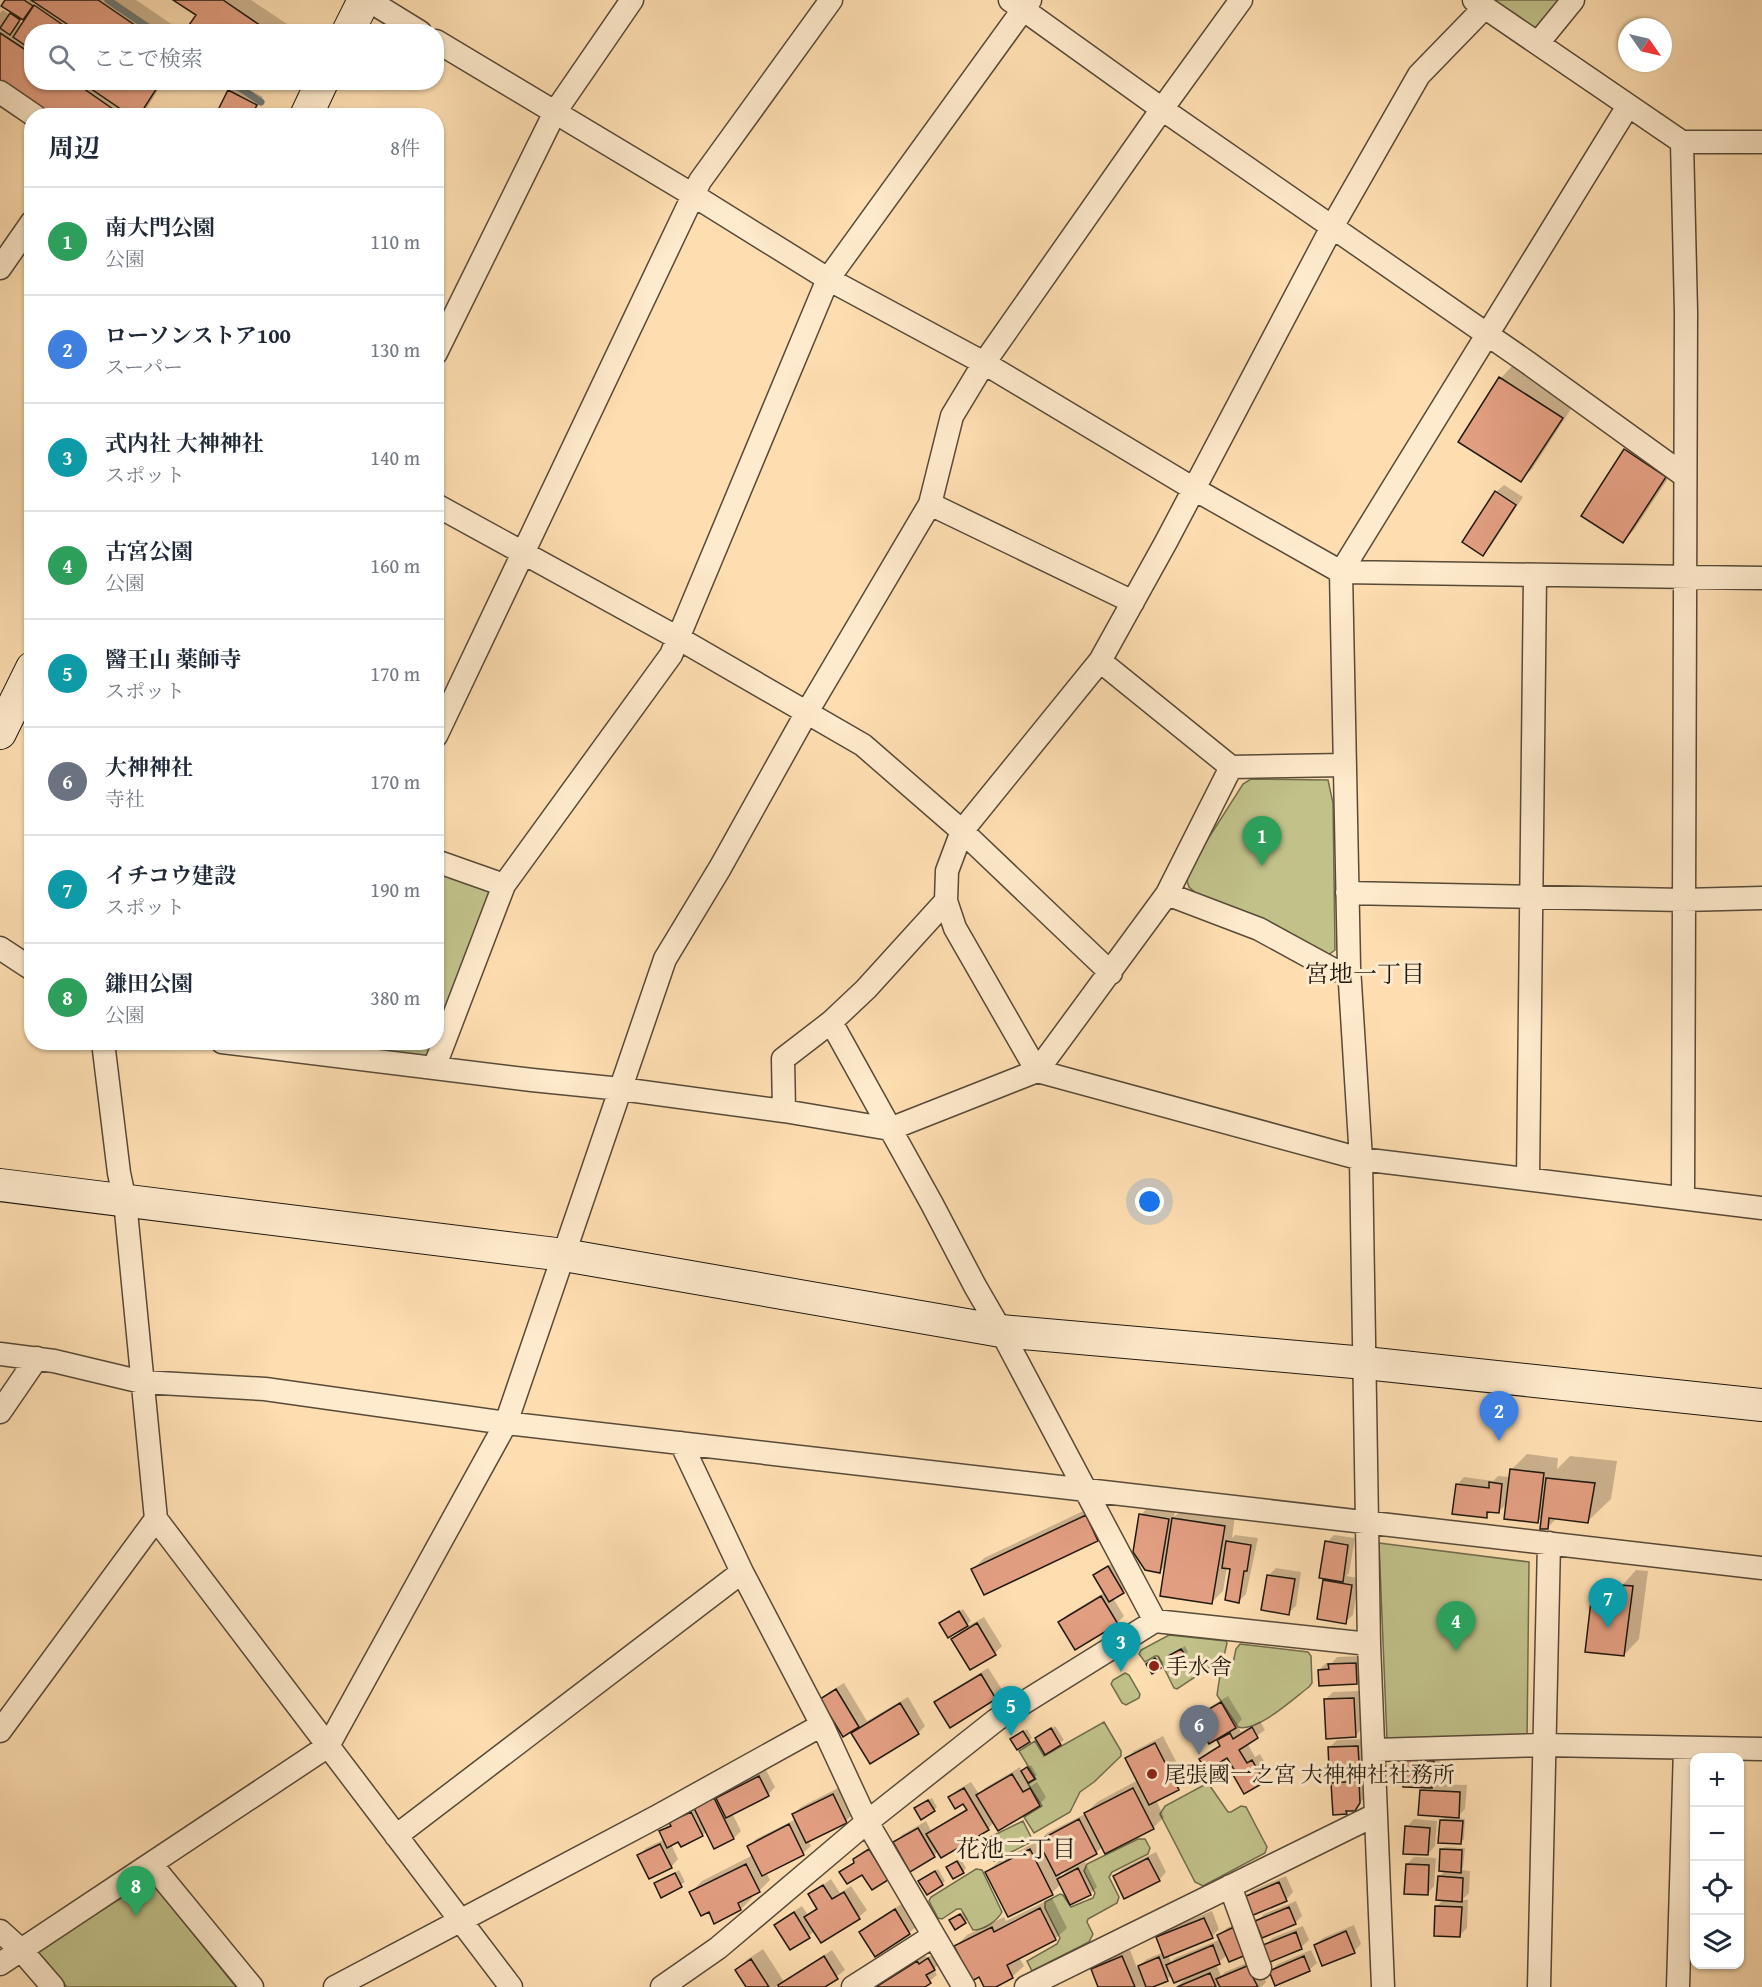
<!DOCTYPE html>
<html lang="ja">
<meta charset="utf-8">
<style>
:root{--surface:#fff;--page:#f6f6f7;--text:#1f2937;--muted:#747a83;--line:#e0e1e3;--accent:#111827}
body{margin:0;font-family:"Gentium Book Plus","Noto Serif JP",serif;background:var(--page);color:var(--text)}
.controls{position:absolute;right:18px;bottom:18px;display:grid;overflow:hidden;border-radius:12px;box-shadow:0 2px 4px #0004}
.controls button{width:54px;height:54px;display:grid;place-items:center;padding:0;border:0;border-bottom:2px solid var(--line);background:var(--surface);color:var(--text);font:30px sans-serif}
.compass{position:absolute;left:1618px;top:18px;width:54px;height:54px;border-radius:50%;background:var(--surface);box-shadow:0 2px 4px #0004;rotate:124deg}
.you{position:absolute;left:1150px;top:1202px;width:21px;height:21px;margin:-15px;border:4px solid #fff;border-radius:50%;background:#1a73e8;box-shadow:0 0 0 9px #1a73e833}
.badge{display:grid;place-items:center;width:39px;height:39px;border-radius:50%;background:var(--accent);color:#fff;font-size:20px;font-weight:700}
.pin{position:absolute;translate:-50% -50px;filter:drop-shadow(0 2px 3px #0008)}
.pin::after{content:'';position:absolute;top:32px;width:21px;height:18px;background:inherit;clip-path:polygon(0 0,100% 0,50% 100%)}
.list{margin:0;padding:0;list-style:none}
h2{display:flex;justify-content:space-between;align-items:center;height:78px;margin:0;padding:0 24px;font-size:26px}
h2 small{font-size:20px;font-weight:400;color:var(--muted)}
.list li{display:grid;grid-template-columns:39px 1fr auto;gap:18px;align-items:center;box-sizing:border-box;height:108px;padding:0 24px;border-top:2px solid var(--line)}
.list b{display:block;font-size:22px;white-space:nowrap}
.list p{margin:0;font-size:20px;white-space:nowrap;color:var(--muted)}
.list em{font-size:20px;font-style:normal;color:var(--muted)}
.icon{flex:none;width:33px;height:33px;fill:none;stroke:currentColor;stroke-width:2;stroke-linecap:round;stroke-linejoin:round}
.map{position:relative;flex:none;width:1762px;height:1987px;overflow:hidden}
.search{position:absolute;background:var(--surface);box-shadow:0 2px 4px #0004;left:24px;top:24px;width:420px;height:66px;display:flex;align-items:center;gap:15px;box-sizing:border-box;padding:0 21px;border-radius:24px;color:var(--muted);font-size:22px}
.panel{position:absolute;background:var(--surface);box-shadow:0 2px 4px #0004;left:24px;top:108px;width:420px;height:942px;border-radius:24px}
.map>svg:first-child{display:block}
</style>
<div class="map">
<svg width="1762" height="1987" viewBox="0 0 1762 1987">
<rect width="100%" height="100%" fill="#fedeb1"/>
<filter id="stains"><feTurbulence type="fractalNoise" baseFrequency=".00333" numOctaves="4"/><feColorMatrix values="0 0 0 0 .2 0 0 0 0 .09 0 0 0 0 .02 0 0 0 .5 -.17"/></filter>
<radialGradient id="worn" r=".72"><stop offset=".6" stop-color="#630" stop-opacity="0"/><stop offset="1" stop-color="#630" stop-opacity=".3"/></radialGradient>
<path fill="#c1c18a" stroke="#706c4c" stroke-width="1.5" d="M1482 0H1565L1533 31Z
M1251 779 1328 780 1333 803 1335 950 1327 956 1197 894 1189 887 1185 875 1243 784Z
M437 868 495 890 430 1063 305 1042H436Z
M1379 1543 1529 1562 1527 1740H1387Z
M1169 1635 1226 1641 1227 1643 1224 1656 1221 1660 1177 1689 1174 1688 1158 1656H1155L1145 1662 1139 1654 1141 1650Z
M1240 1644 1308 1652 1311 1656 1312 1683 1309 1687C1294 1698 1257 1733 1238 1727L1217 1695 1220 1675 1233 1663 1236 1649Z
M1125 1673 1129 1675 1140 1694 1139 1698 1126 1705 1122 1703 1111 1684 1113 1680Z
M1104 1722 1121 1751V1756L1094 1782 1080 1792 1070 1812 1034 1833 1024 1817 1042 1806 1028 1784 1036 1779 1019 1751 1035 1741 1044 1756Z
M1204 1785 1210 1786 1228 1812H1231L1241 1806 1246 1807 1267 1847 1265 1853 1203 1886 1195 1882 1160 1814 1165 1806Z
M1023 1821 1033 1841 994 1861 984 1840Z
M1138 1839H1145L1150 1848 1148 1854 1112 1872 1109 1877 1119 1897 1117 1903 1088 1919 1087 1922 1093 1934 1089 1942 1032 1971 1027 1961 1057 1944 1060 1938 1045 1908V1902L1060 1894 1063 1895 1071 1907 1093 1898 1095 1893 1084 1871 1087 1864Z
M976 1869 982 1870 1002 1912C997 1921 984 1930 973 1930L961 1909H957L942 1919 938 1918 929 1901 931 1897Z
M150 1880 236 1987H67L36 1951Z"/>
<path fill="#0003" fill-rule="evenodd" d="M7 0H136L183 32H32V82H163L142 116H55L0 79V13L3 10 10 15 13 12ZM35 1 38 3 31 10 30 9ZM30 11 23 24 19 21 21 17 23 18Z
M176 0H251L296 30 202 32 198 15Z
M237 83 263 97 255 111 260 116H216L230 90Z
M1512 366 1573 406 1532 469 1521 480 1460 441 1501 378Z
M1636 439 1677 465 1634 530 1623 541 1625 450Z
M1504 485 1523 497 1490 547 1483 554 1496 492Z
M1527 1454 1558 1458 1557 1469 1570 1456 1617 1461 1611 1499 1588 1521 1557 1518 1547 1528 1543 1516 1538 1521 1508 1503 1498 1512 1492 1511 1486 1516 1457 1485 1464 1477 1493 1481 1498 1476 1510 1477 1511 1470Z
M1098 1504 1109 1528 1097 1540 973 1569 984 1558Z
M1148 1507 1175 1512 1174 1517 1185 1507 1235 1515 1232 1538 1235 1535 1258 1538 1246 1594 1239 1601 1232 1568 1227 1567 1223 1591 1212 1602 1166 1565 1160 1571 1141 1515Z
M1334 1535 1355 1538 1349 1573 1346 1576 1359 1578 1353 1615 1345 1622 1324 1581 1328 1578 1327 1542Z
M1111 1564 1126 1588 1113 1598 1124 1616 1117 1623H1060L1067 1615 1105 1592 1098 1573Z
M1276 1568 1301 1572 1296 1606 1288 1613 1268 1576Z
M1636 1570 1648 1571 1639 1639 1624 1655 1592 1602 1608 1587 1620 1588Z
M963 1609 971 1621 964 1628 944 1620Z
M984 1617 1002 1646 995 1653 953 1639 964 1628Z
M1185 1646 1188 1652 1185 1655 1173 1653Z
M1159 1656 1164 1663 1152 1672 1151 1661Z
M1363 1656 1364 1675 1356 1682 1319 1670 1326 1663H1332L1337 1657Z
M988 1668 1003 1691 995 1698 936 1702 944 1695Z
M844 1683 867 1721 908 1697 925 1726 918 1733 871 1762 851 1730 822 1699 829 1692Z
M1361 1691 1363 1728 1355 1736 1325 1700 1333 1692Z
M1228 1696 1242 1719 1237 1725 1241 1732 1260 1721 1265 1730 1247 1743 1255 1757 1260 1754 1271 1774 1264 1781 1236 1771 1227 1756 1224 1758 1231 1771 1228 1774 1209 1772 1217 1764 1201 1759 1208 1752 1221 1744 1219 1741 1224 1735 1195 1718 1203 1711Z
M1055 1726 1064 1740 1045 1753 1040 1735Z
M1027 1729 1032 1738 1029 1741 1015 1736Z
M1163 1736 1186 1781 1178 1789 1156 1800 1164 1817 1153 1828 1103 1846 1096 1853 1058 1873 1061 1877 1067 1871 1085 1862 1097 1887 1090 1894 1061 1884 1052 1893 987 1872 999 1861 1042 1839 1047 1833 1085 1814 1097 1802 1138 1780 1127 1758 1134 1751Z
M1365 1739 1366 1769 1360 1775H1366L1367 1795 1354 1810H1349L1346 1813 1333 1783 1339 1777 1321 1769 1330 1761 1329 1748 1337 1740Z
M1440 1754 1439 1779 1435 1784 1467 1785 1465 1809 1456 1818 1465 1819 1464 1839 1460 1843 1441 1821 1447 1815 1421 1791 1426 1786 1406 1760Z
M1031 1765 1037 1775 1028 1781 1031 1786 1037 1782 1046 1797 1039 1805 994 1822 988 1829 938 1851 934 1856 895 1843 902 1835 926 1821 931 1831 967 1808 964 1802 950 1797 957 1790 971 1782 979 1794 985 1788 1020 1767 1022 1772Z
M766 1770 775 1787 768 1795 732 1813 741 1831 734 1838 715 1847 707 1831 702 1835 679 1840 671 1844 678 1859 671 1867 639 1856 646 1848 665 1839 661 1832 678 1815Z
M840 1787 853 1814 846 1821 808 1840 811 1846 803 1853 766 1872 770 1880 759 1891 751 1895 752 1898 741 1909 709 1910 691 1892 702 1881 753 1855 749 1846 756 1839 796 1819 793 1815 801 1807ZM736 1896 741 1907H738Z
M932 1798 937 1807 934 1810 919 1805Z
M1414 1819 1437 1821 1435 1846 1428 1854 1407 1827Z
M877 1843 887 1878 872 1888 863 1873H841L855 1861 862 1852Z
M1445 1847 1465 1848 1463 1868 1461 1870 1470 1871 1469 1893 1462 1900H1468L1467 1928 1459 1936 1437 1906 1444 1899 1439 1877 1446 1870 1442 1850Z
M1156 1852 1166 1872 1159 1880 1115 1877 1122 1869Z
M1414 1857 1436 1858 1434 1886 1427 1894 1407 1864Z
M961 1859 966 1868 963 1872 951 1865Z
M938 1869 945 1881 942 1884 923 1878Z
M679 1870 685 1882 662 1896 656 1883Z
M1286 1876 1293 1892 1286 1900 1246 1897 1253 1890Z
M831 1879 840 1893 851 1886 867 1910 859 1917 822 1941 815 1931 791 1948 776 1925 783 1918 802 1906 808 1915 818 1907 810 1895Z
M1052 1898 1067 1928 1055 1939 1019 1957 1024 1966 1012 1977 993 1987H986L980 1975 956 1946 967 1935 1004 1917 1006 1921Z
M1296 1901 1302 1916 1295 1923 1257 1921 1264 1914Z
M903 1903 917 1926 909 1933 875 1955 861 1932 868 1925Z
M1212 1911 1219 1929 1212 1936 1168 1955 1171 1962 1175 1958 1221 1939 1219 1935 1227 1928 1242 1921 1227 1955 1216 1964 1221 1976 1225 1972 1254 1960 1266 1982 1261 1987H1177L1188 1976 1172 1975 1167 1979 1149 1987H1100L1092 1969 1100 1962 1130 1950 1137 1968 1147 1959 1164 1952 1158 1938 1165 1930Z
M963 1912 968 1919 965 1922 951 1920Z
M1354 1925 1361 1944 1354 1951 1315 1945 1323 1938Z
M1303 1926 1309 1940 1301 1947 1265 1946 1272 1938Z
M763 1949 784 1982 832 1950 845 1970 823 1987H781L780 1985 778 1987H747L736 1970 748 1959Z
M1311 1950 1317 1963 1309 1970 1271 1971 1278 1964Z
M936 1952 942 1961 934 1969 937 1975 922 1987H875L925 1955 927 1958Z"/>
<g fill="none" stroke-linecap="round" stroke-linejoin="round">
<path stroke="#6e7973" stroke-width="7" d="M108 0 155 32
M231 82 261 102"/>
</g>
<path fill="#e29e81" stroke="#1f180f" stroke-width="1.5" d="M5 0H24L33 6 23 20 1 6Z
M31 0H98L145 32H79Z
M173 0H223L270 32H199L189 25 196 15Z
M34 5 73 32H32V50L13 37Z
M10 13 20 20 10 35 0 28Z
M0 33 32 54V82H74L123 116H52L0 81Z
M81 82H150L157 88 139 116H131Z
M228 90 257 105 251 116H215Z
M1499 377 1563 418 1521 482 1458 442Z
M1624 449 1666 477 1623 543 1581 516Z
M1495 491 1516 505 1483 556 1462 542Z
M1510 1469 1544 1473 1538 1523 1504 1519Z
M1546 1478 1595 1483 1588 1523 1549 1518 1548 1529H1540Z
M1489 1482 1502 1484 1499 1513 1487 1512V1518L1452 1514 1456 1484 1489 1488Z
M1139 1514 1169 1519 1160 1573 1145 1570 1133 1552Z
M1086 1515 1098 1541 984 1595 971 1569Z
M1172 1518 1225 1526 1212 1604 1160 1596Z
M1226 1541 1251 1545 1247 1571H1244L1239 1603 1225 1600 1230 1569 1222 1568Z
M1325 1541 1348 1545 1343 1582 1319 1578Z
M1108 1566 1124 1593 1109 1602 1093 1575Z
M1267 1575 1295 1579 1289 1615 1261 1610Z
M1323 1580 1352 1585 1346 1624 1317 1619Z
M1619 1585 1633 1586 1624 1656 1585 1652 1591 1601 1618 1604Z
M1101 1596 1118 1624 1075 1650 1058 1622Z
M959 1611 968 1626 948 1638 939 1623Z
M977 1623 996 1655 970 1670 951 1639Z
M1181 1649 1186 1656 1173 1664 1168 1656Z
M1155 1658 1161 1668 1152 1674 1146 1664Z
M1356 1663 1357 1684 1319 1686 1318 1670 1329 1669 1328 1664Z
M981 1674 996 1699 950 1728 934 1702Z
M836 1689 859 1727 843 1737 820 1699Z
M1354 1698 1356 1737 1326 1739 1324 1699Z
M1221 1702 1236 1728 1209 1744 1194 1718Z
M900 1703 919 1734 870 1764 851 1733Z
M1252 1727 1258 1738 1239 1750 1247 1763 1252 1760 1265 1782 1244 1794 1232 1773 1235 1771 1227 1758 1206 1771 1199 1759 1220 1746 1217 1740 1230 1733 1233 1739Z
M1051 1728 1061 1745 1045 1755 1035 1738Z
M1023 1731 1030 1742 1017 1750 1010 1739Z
M1155 1743 1179 1790 1149 1805 1125 1758Z
M1358 1746 1360 1778 1320 1780 1319 1768H1329L1328 1747Z
M1405 1760 1434 1761 1432 1788 1403 1787Z
M1222 1763 1229 1775 1214 1783 1207 1772Z
M1027 1767 1035 1779 1028 1783 1021 1771Z
M1012 1774 1023 1792 1030 1788 1040 1806 998 1831 976 1795Z
M759 1776 769 1796 726 1818 716 1798Z
M1359 1781 1360 1803 1355 1811H1346L1347 1814 1333 1815 1331 1783Z
M964 1788 989 1830 941 1858 926 1834 967 1810 963 1804 955 1809 948 1797Z
M1133 1788 1154 1829 1105 1854 1084 1813Z
M1420 1790 1460 1792 1459 1818 1418 1815Z
M833 1794 847 1823 806 1843 792 1814Z
M714 1798 734 1839 714 1849 694 1808Z
M928 1800 935 1811 921 1820 914 1808Z
M691 1812 703 1836 681 1847 678 1842 667 1848 659 1831 671 1826 669 1822Z
M1079 1819 1097 1854 1056 1876 1038 1841Z
M1440 1820 1463 1821 1461 1844 1438 1843Z
M789 1824 804 1855 762 1876 747 1846Z
M1405 1826 1430 1828 1428 1855 1403 1854Z
M918 1828 935 1857 910 1872 893 1842Z
M660 1844 672 1868 649 1879 637 1855Z
M869 1849 888 1880 872 1890 862 1875 847 1884 839 1872 854 1863 853 1859Z
M1030 1849 1053 1895 1008 1917 985 1872Z
M1440 1849 1462 1850 1461 1873 1439 1871Z
M1148 1858 1160 1881 1124 1899 1113 1876Z
M957 1861 964 1873 953 1879 946 1867Z
M746 1864 760 1892 738 1903 741 1910 714 1924 709 1912 701 1916 689 1892Z
M1406 1864 1429 1865 1428 1895 1404 1894Z
M1078 1868 1091 1895 1070 1905 1057 1879Z
M935 1871 943 1885 927 1895 918 1881Z
M675 1873 682 1887 661 1898 654 1883Z
M1438 1876 1463 1878 1462 1902 1436 1900Z
M1279 1882 1287 1901 1251 1916 1244 1897Z
M823 1885 832 1899 844 1892 860 1919 821 1943 804 1917 817 1909 808 1894Z
M1435 1906 1462 1907 1460 1937 1434 1936Z
M1289 1907 1296 1924 1262 1938 1255 1921Z
M1040 1908 1056 1940 1007 1965 1013 1978 996 1987H984L979 1977 972 1981 954 1946 992 1927 994 1932Z
M895 1909 910 1934 875 1957 859 1932Z
M794 1912 810 1938 790 1950 774 1925Z
M960 1914 966 1923 955 1930 949 1920Z
M1204 1918 1213 1938 1164 1958 1156 1937Z
M1234 1927 1246 1955 1229 1962 1217 1935Z
M1346 1931 1355 1953 1322 1966 1314 1945Z
M1296 1932 1302 1949 1270 1962 1263 1945Z
M1213 1945 1220 1964 1174 1983 1166 1965Z
M824 1956 838 1979 825 1987H779L778 1985Z
M1122 1956 1135 1987H1098L1091 1969Z
M1304 1956 1310 1971 1275 1986 1269 1971Z
M1159 1957 1168 1981 1153 1987H1146L1138 1966Z
M928 1958 935 1970 926 1975 931 1983 925 1987H876L917 1961 919 1964Z
M751 1959 769 1987H746L735 1970Z
M1247 1966 1258 1987H1220L1216 1979Z
M1210 1973 1216 1987H1177Z"/>
<g fill="none" stroke-linecap="round" stroke-linejoin="round">
<defs>
<path id="street" d="M368 0 420 32
M1010 0 1162 109 1527 362 1685 476
M1474 0 1682 142H1762
M436 41 693 195 828 279 984 363 1194 489 1341 572 1349 967 1361 1159 1369 1644 1383 1987
M1538 43 1573 0
M0 92 35 116
M1628 106 1341 572 1762 578
M1682 142 1686 312 1683 1198
M0 268 32 222
M436 353 555 112 632 0
M930 504 1133 602
M436 505 678 638 863 745 962 831 1111 973
M1100 661 1231 767 1345 765
M436 736 700 181 831 0
M1231 767 1167 894 1037 1071 955 928 946 901 947 871 962 831 1100 661 1166 542 1332 227 1419 75 1485 7
M436 861 504 885
M1347 893 1683 900 1762 898
M1167 894 1259 929 1334 970 1349 967
M0 948 32 969
M831 1022 932 1204 975 1286 1001 1331 1155 1621
M103 1042 119 1173 125 1201 156 1519 511 1987
M222 1042 532 1080 621 1089 784 1111 890 1129 1037 1071 1361 1159 1762 1208
M434 1068 504 885 671 655 828 279 1030 0
M784 1111 783 1059 831 1022 866 989 946 901
M1528 1179 1535 576
M0 1354 54 1361 142 1382 265 1389 506 1423 1762 1568
M0 1412 37 1358
M681 1443 742 1572 822 1725 867 1822 964 1987
M0 1731 156 1519
M1375 1750 1543 1745 1762 1749
M396 1836 742 1572
M151 1864 252 1987
M1230 1886 1260 1968
M0 1931 21 1950 53 1987
M0 1964 328 1746 506 1423 665 959 720 868 807 712 930 504 952 416 984 363 1162 109 1241 0
M335 1987 658 1816 822 1725
M662 1987 718 1948 867 1822 996 1720 1155 1621 1369 1644
M853 1987 933 1936
M1026 1987 1375 1815
M1539 1987 1549 1543
M1678 1987 1685 1748"/>
<path id="secondary" d="M348 32 364 0
M306 116 322 82
M0 733 32 668
M0 1185 564 1255 1001 1331 1365 1363 1762 1405"/>
</defs>
<use href="#street" stroke="#574a38" stroke-width="25"/>
<use href="#secondary" stroke="#1f180f" stroke-width="34"/>
<use href="#street" stroke="#feeacc" stroke-width="22"/>
<use href="#secondary" stroke="#feeacc" stroke-width="32"/>
</g>
<g fill="#8f2418" stroke="#feeacc" stroke-width="2">
<circle cx="1154" cy="1666" r="6"/>
<circle cx="1152" cy="1774" r="6"/>
</g>
<g text-anchor="middle" dominant-baseline="central" stroke-width="6" stroke-linejoin="round" paint-order="stroke">
<g font-size="22" fill="#1f180f" stroke="#feeacc" text-anchor="start">
<text x="1166" y="1666">手水舎</text>
<text x="1164" y="1774">尾張國一之宮 大神神社社務所</text>
</g>
<g font-size="24" fill="#1f180f" stroke="#feeacc">
<text x="1365" y="973">宮地一丁目</text>
<text x="1016" y="1848">花池二丁目</text>
</g>
</g>
<rect width="100%" height="100%" filter="url(#stains)"/>
<rect width="100%" height="100%" fill="url(#worn)"/>
</svg>
<div class="controls">
<button>+</button>
<button>−</button>
<button><svg class="icon" aria-label="locate" viewBox="0 0 24 24"><circle cx="12" cy="12" r="6"/><path d="M12 2v4M12 18v4M2 12h4M18 12h4"/></svg></button>
<button><svg class="icon" aria-label="layers" viewBox="0 0 24 24"><path d="M12 4l9 5-9 5-9-5zM3 14l9 5 9-5"/></svg></button>
</div>
<svg class="compass" viewBox="-18 -18 36 36"><path d="M0-13l5 13h-10z" fill="#e53935"/><path d="M0 13l5-13h-10z" fill="#747a83"/></svg>
<div class="you"></div>
<div class="pin badge" style="left:1262px;top:866px;background:#2e9e5b">1</div>
<div class="pin badge" style="left:1499px;top:1441px;background:#3f7fe0">2</div>
<div class="pin badge" style="left:1121px;top:1672px;background:#0f9aa8">3</div>
<div class="pin badge" style="left:1456px;top:1651px;background:#2e9e5b">4</div>
<div class="pin badge" style="left:1011px;top:1736px;background:#0f9aa8">5</div>
<div class="pin badge" style="left:1199px;top:1755px;background:#6b7280">6</div>
<div class="pin badge" style="left:1608px;top:1628px;background:#0f9aa8">7</div>
<div class="pin badge" style="left:136px;top:1916px;background:#2e9e5b">8</div>
<div class="search"><svg class="icon" aria-label="search" viewBox="0 0 24 24"><circle cx="10" cy="10" r="6"/><path d="M15 15l6 6"/></svg>ここで検索</div>
<section class="panel">
<h2>周辺<small>8件</small></h2>
<ul class="list">
<li><span class="badge" style="background:#2e9e5b">1</span><div><b>南大門公園</b><p>公園</p></div><em>110 m</em></li>
<li><span class="badge" style="background:#3f7fe0">2</span><div><b>ローソンストア100</b><p>スーパー</p></div><em>130 m</em></li>
<li><span class="badge" style="background:#0f9aa8">3</span><div><b>式内社 大神神社</b><p>スポット</p></div><em>140 m</em></li>
<li><span class="badge" style="background:#2e9e5b">4</span><div><b>古宮公園</b><p>公園</p></div><em>160 m</em></li>
<li><span class="badge" style="background:#0f9aa8">5</span><div><b>醫王山 薬師寺</b><p>スポット</p></div><em>170 m</em></li>
<li><span class="badge" style="background:#6b7280">6</span><div><b>大神神社</b><p>寺社</p></div><em>170 m</em></li>
<li><span class="badge" style="background:#0f9aa8">7</span><div><b>イチコウ建設</b><p>スポット</p></div><em>190 m</em></li>
<li><span class="badge" style="background:#2e9e5b">8</span><div><b>鎌田公園</b><p>公園</p></div><em>380 m</em></li>
</ul>
</section>
</div>
